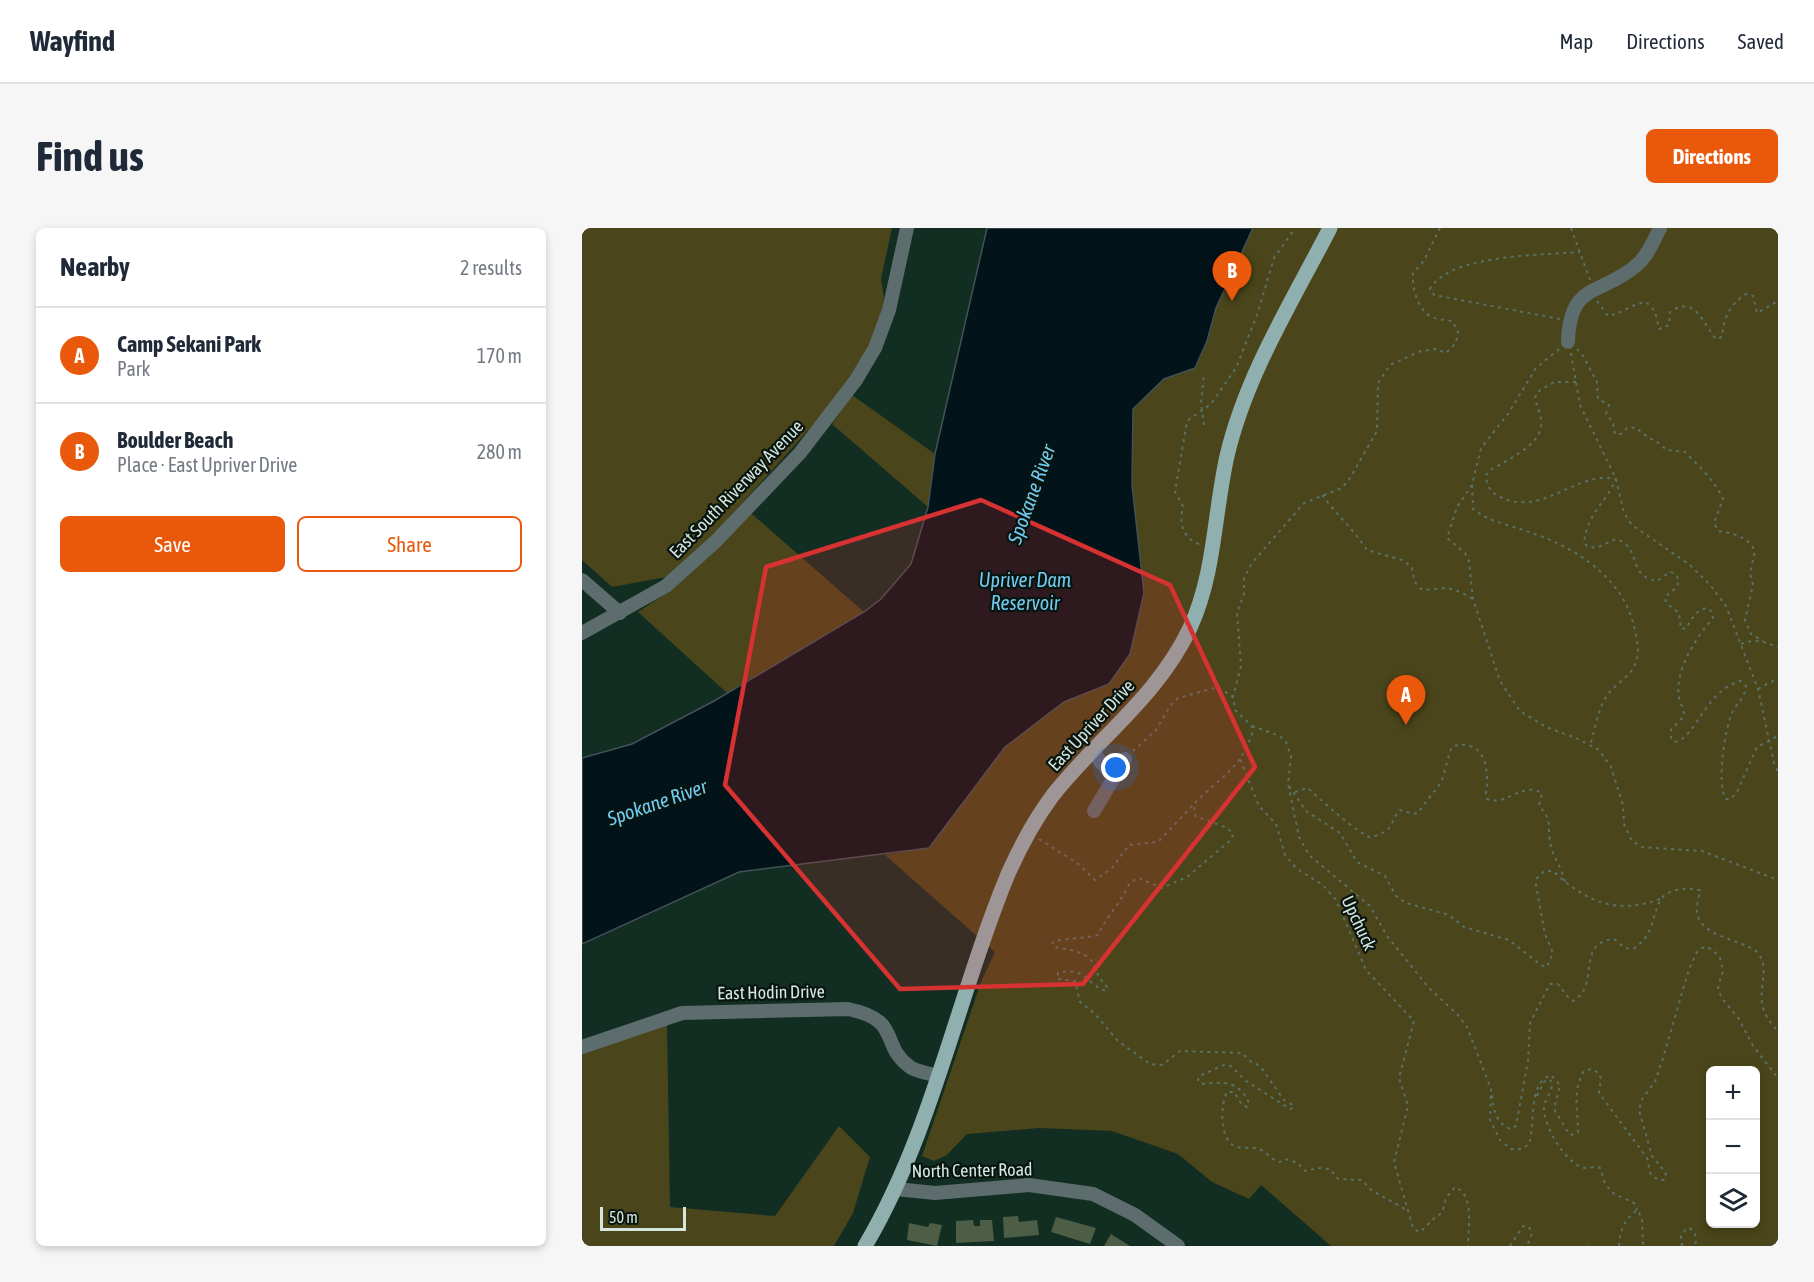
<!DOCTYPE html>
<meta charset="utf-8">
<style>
:root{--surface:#fff;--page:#f6f6f7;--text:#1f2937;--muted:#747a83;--line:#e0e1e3;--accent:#ea580c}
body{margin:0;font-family:"Asap Condensed",sans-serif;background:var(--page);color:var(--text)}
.controls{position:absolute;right:18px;bottom:18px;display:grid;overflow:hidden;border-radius:9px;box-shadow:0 3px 9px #0003}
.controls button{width:54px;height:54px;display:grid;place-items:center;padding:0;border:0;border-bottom:2px solid var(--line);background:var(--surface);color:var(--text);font:30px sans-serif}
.scale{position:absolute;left:18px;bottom:15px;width:86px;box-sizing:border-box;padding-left:6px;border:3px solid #d5e6de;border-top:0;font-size:16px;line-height:21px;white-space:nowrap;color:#d5e6de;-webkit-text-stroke:4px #08140f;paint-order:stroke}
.you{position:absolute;left:534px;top:540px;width:21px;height:21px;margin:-15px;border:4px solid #fff;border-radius:50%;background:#1a73e8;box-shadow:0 0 0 9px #1a73e833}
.badge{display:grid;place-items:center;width:39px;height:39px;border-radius:50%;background:var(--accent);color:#fff;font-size:20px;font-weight:700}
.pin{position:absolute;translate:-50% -50px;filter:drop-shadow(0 2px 3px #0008)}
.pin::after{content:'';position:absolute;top:32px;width:21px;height:18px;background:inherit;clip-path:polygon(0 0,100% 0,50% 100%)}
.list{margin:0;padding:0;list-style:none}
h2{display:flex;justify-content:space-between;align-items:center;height:78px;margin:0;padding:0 24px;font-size:26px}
h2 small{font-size:20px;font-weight:400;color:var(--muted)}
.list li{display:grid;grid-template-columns:39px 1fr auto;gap:18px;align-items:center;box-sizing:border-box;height:96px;padding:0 24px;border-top:2px solid var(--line)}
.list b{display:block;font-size:22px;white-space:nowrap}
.list p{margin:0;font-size:20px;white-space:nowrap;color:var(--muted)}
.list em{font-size:20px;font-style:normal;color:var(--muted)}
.actions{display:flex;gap:12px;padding:18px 24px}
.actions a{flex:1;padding:14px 0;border:2px solid var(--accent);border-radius:9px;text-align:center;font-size:21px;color:var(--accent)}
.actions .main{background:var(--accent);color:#fff}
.icon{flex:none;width:33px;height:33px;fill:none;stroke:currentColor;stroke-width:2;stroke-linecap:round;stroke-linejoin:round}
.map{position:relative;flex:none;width:1196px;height:1018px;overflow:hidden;border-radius:9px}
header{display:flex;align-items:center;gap:36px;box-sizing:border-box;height:84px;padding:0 30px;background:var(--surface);border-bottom:2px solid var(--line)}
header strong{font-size:28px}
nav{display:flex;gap:33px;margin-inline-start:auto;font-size:21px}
.intro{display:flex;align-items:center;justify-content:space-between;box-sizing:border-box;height:144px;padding:0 36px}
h1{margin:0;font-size:42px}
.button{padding:15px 27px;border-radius:9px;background:var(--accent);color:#fff;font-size:21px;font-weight:700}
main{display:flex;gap:36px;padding:0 36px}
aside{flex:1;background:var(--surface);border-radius:9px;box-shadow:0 3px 9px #0003}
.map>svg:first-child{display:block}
</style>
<header>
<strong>Wayfind</strong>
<nav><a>Map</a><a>Directions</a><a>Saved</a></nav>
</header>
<div class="intro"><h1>Find us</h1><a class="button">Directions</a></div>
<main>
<aside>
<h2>Nearby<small>2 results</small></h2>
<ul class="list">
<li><span class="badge">A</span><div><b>Camp Sekani Park</b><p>Park</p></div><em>170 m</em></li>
<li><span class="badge">B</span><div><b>Boulder Beach</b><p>Place · East Upriver Drive</p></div><em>280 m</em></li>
</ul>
<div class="actions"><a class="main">Save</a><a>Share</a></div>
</aside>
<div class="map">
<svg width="1196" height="1018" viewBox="0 0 1196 1018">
<rect width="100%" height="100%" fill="#122e23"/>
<path fill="#4a451a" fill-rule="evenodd" d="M0 0H310L299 51 302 69 300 89 289 117 270 149 241 186 133 305 84 349 30 359 0 332Z
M671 0H1196V1018H749L679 957 667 971 630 954 596 926 530 903 457 900 385 906 365 927 352 933 340 928 399 754 413 724 303 627 347 620 423 519 482 474 527 456 550 257 551 181 582 151 613 140 625 113 634 80ZM1128 842H1174V996H1128Z
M270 167 353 226 346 279 250 196Z
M169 285 282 384 145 465 56 384 91 361Z
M85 796 88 979 193 988 257 898 288 929 271 985 252 1018H0V825Z"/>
<path fill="#03131a" stroke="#425255" stroke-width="1.5" d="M405 0H671L634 80 625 113 613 140 582 151 551 181 550 257 562 365 548 426 527 456 482 474 423 519 347 620 157 644 0 716V530L50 516 132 473 282 384 299 371 329 336 346 279 353 226Z"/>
<path fill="#4e5d46" d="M436 988 437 994 455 992 457 1007 422 1010 421 989Z
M474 989 514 1000 508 1016 469 1004Z
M391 992 392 998H398V992H410L412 1013 374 1015V993Z
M327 995 346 999 348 995 360 997 355 1018 325 1012Z
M529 1006 548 1018H522Z"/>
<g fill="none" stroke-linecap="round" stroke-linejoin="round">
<path stroke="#597167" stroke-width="2" stroke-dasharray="3 4.5" stroke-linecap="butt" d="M858 0 841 34 831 45C830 59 835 82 850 89 856 92 864 92 870 93L876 103 874 115 864 125 854 121 839 123 808 137 796 155 795 203 768 250 760 260 722 275 670 335 662 350V366L655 385 659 438 651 469 653 482 670 498V508L658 531 677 578 694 596 703 627 715 641 741 657 754 672 784 742 832 793 817 850 826 878 812 934 831 1000 837 1004C846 999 848 991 860 985L864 970 873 959C893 967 886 1000 886 1018
M989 0 1008 52
M1015 73 1026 88C1041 85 1047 77 1064 74L1073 83 1077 101 1087 97 1088 84C1113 66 1121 96 1134 111L1140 109C1141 91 1148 76 1164 66L1171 68 1175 85 1196 73
M978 91 852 67 848 61C867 26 962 27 998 24
M977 121 954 140 926 186 899 220 890 257 875 279 865 310 883 325 887 333 891 371 918 453 938 483 964 499 994 510 1017 522 1029 539 1041 577 1042 596 1050 613 1060 619 1120 623 1196 652
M995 121 1000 126 1015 154 1016 171 1027 177 1024 186 1031 194 1033 206H1039L1046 199 1055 200C1064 211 1075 211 1084 222L1103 224C1117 238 1133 253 1141 271L1132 295 1136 303C1153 306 1165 308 1173 323L1168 345 1171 357 1163 392 1169 406 1181 413
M989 125 998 177 1034 251 1042 285 1050 297 1108 337 1129 358 1144 378 1176 461 1192 535 1196 544
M994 154H972L954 165C952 176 958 181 959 192 963 216 926 231 909 242L904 247C904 257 909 265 918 269 961 290 994 242 1034 251 1024 275 1006 284 1002 314L1005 318 1014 320 1034 311C1061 320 1044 348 1075 353L1088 344 1092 345 1097 351 1095 359 1083 369 1084 375 1097 385 1099 401 1105 400C1109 390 1115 382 1125 380L1130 384 1131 390C1115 408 1092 443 1097 469 1098 476 1102 481 1102 488L1089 502V510L1093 514C1116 508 1122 463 1159 453L1164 458C1163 469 1156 474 1151 483 1143 498 1134 557 1144 571H1149L1155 564 1175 519 1196 508
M622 197 619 175 622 146
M890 257 891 281C909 295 929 297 950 305 992 319 1036 347 1050 391 1053 402 1058 420 1055 431 1050 449 1036 453 1026 466 1016 480 1013 501 1008 518
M740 267C755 287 772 302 785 322L820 332 830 339C834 374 846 357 869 361 876 362 885 368 891 371
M617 316C600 310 597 294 601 278L593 264 605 193 629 176 654 140 675 87 692 30 713 0
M1159 416C1173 410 1182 414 1196 419
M1176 461 1196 450
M670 498 698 508 704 514 709 528 706 556 717 609 727 627 788 678 805 708 847 760 875 786 885 799 909 861 908 892 918 912 929 921H940L947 916C954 896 945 855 969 847L978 857 972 881 987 906 992 907 996 904C996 882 990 863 1002 843L1009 841 1017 845 1019 851 1017 865 1065 930 1068 945 1076 952H1082L1084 945 1070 928 1057 882 1060 871 1073 854 1081 830 1107 741 1115 724 1122 719 1130 721 1138 730 1141 743 1136 759 1139 769 1157 791 1171 818 1196 850
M551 523 574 502 588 478 596 470 636 459 651 469
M658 531C644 549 627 560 612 576L613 588 643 599 651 605 650 611 605 649 580 660 557 650 548 654C540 674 525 687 516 707 502 711 477 710 470 715L473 719C487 722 507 723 512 738 516 747 518 751 525 759L524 763C503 756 504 738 476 745L475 751 493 753 498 774 513 786 536 813 568 836 580 837 598 823 660 825 668 833 678 838 702 872 711 877V880L708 881 664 853 649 838 642 837 617 848 616 853 622 856C642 853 658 854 667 875L665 879 660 877 652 864H645C638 877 637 914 655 919 662 921 672 918 679 922 687 926 689 932 698 934L703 931 716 935 723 943 736 940 748 941 756 951 780 952 789 962 823 981
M707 558 724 583 758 605 775 634 803 648 814 668 824 675 867 687 882 699 927 712 959 737 965 739 971 725 963 706 954 657 955 650 962 643H971C1004 674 1034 687 1078 671
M713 564 726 560C735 569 779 608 788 609 792 609 799 606 802 604 811 600 811 588 818 582L831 586 836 585C843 574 853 564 859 554 864 543 866 524 871 518 897 512 905 530 905 552 906 560 902 563 905 571 923 579 941 553 960 565L957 578C972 593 964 600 969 618 972 631 980 640 983 654
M457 611 495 635 513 652 530 640 547 617 576 614 612 576
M910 867C912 882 913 895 929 901L934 898 946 833 948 795 968 756H976L985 768 991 773C1019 758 993 714 1032 711L1043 720 1051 721C1087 699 1056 654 1118 662 1117 669 1114 679 1115 685 1118 704 1145 710 1160 716 1166 719 1172 720 1176 725 1193 748 1163 771 1196 803
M955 868 962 854 967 851 970 854C971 864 962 871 962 880 962 899 982 932 999 939 1006 942 1011 937 1018 940L1023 956 1031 965 1052 975 1055 982
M928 1018 941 998 947 999 950 1005 945 1018
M1005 1018H1006
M1037 1018C1038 1002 1042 992 1055 982L1060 990 1061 1018
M1100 1018 1099 1008 1104 1001 1108 1000 1113 1006 1114 1018"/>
<path stroke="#5d6c6c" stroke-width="14" d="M986 114C988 52 1019 69 1056 36 1066 27 1072 12 1078 0
M0 352 38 385
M0 405 84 358 134 313 218 225 274 152 293 120 307 82 325 0
M510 523 532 550
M512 583 543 531
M0 819 100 785 266 781C321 792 297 817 328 839 335 844 347 845 355 848
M314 961 353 965 447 957 511 966 553 987 596 1018"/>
<path stroke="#90afaf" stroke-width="15" d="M283 1018C351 903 375 769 426 646 438 619 453 591 471 567 516 510 576 468 608 400 633 346 632 286 645 228 664 147 710 74 748 0"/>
</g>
<path fill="#d63231" fill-opacity="0.2" stroke="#d63231" stroke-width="4.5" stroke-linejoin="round" d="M399 272 588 357 673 539 501 756 318 761 143 557 184 339Z"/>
<g text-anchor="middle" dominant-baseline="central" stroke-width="4.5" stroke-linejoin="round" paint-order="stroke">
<g font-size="18" fill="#d5e6de" stroke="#08140f">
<text transform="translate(154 261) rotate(-46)">East South Riverway Avenue</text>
<text transform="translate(509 497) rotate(-47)">East Upriver Drive</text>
<text transform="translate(777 695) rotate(65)">Upchuck</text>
<text transform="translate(189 764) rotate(-1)">East Hodin Drive</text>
<text transform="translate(390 942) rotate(-1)">North Center Road</text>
</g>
<g font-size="20" font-style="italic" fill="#71cbf0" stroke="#08140f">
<text transform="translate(449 266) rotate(-70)">Spokane River</text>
<text x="443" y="351">Upriver Dam<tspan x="443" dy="23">Reservoir</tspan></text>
<text transform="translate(75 574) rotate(-19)">Spokane River</text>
</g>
</g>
</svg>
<div class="controls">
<button>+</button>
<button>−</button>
<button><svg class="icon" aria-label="layers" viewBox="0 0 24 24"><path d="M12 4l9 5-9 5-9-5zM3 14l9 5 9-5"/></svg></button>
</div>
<div class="scale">50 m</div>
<div class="you"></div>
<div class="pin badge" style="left:824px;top:497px">A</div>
<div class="pin badge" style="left:650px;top:73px">B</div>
</div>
</main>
